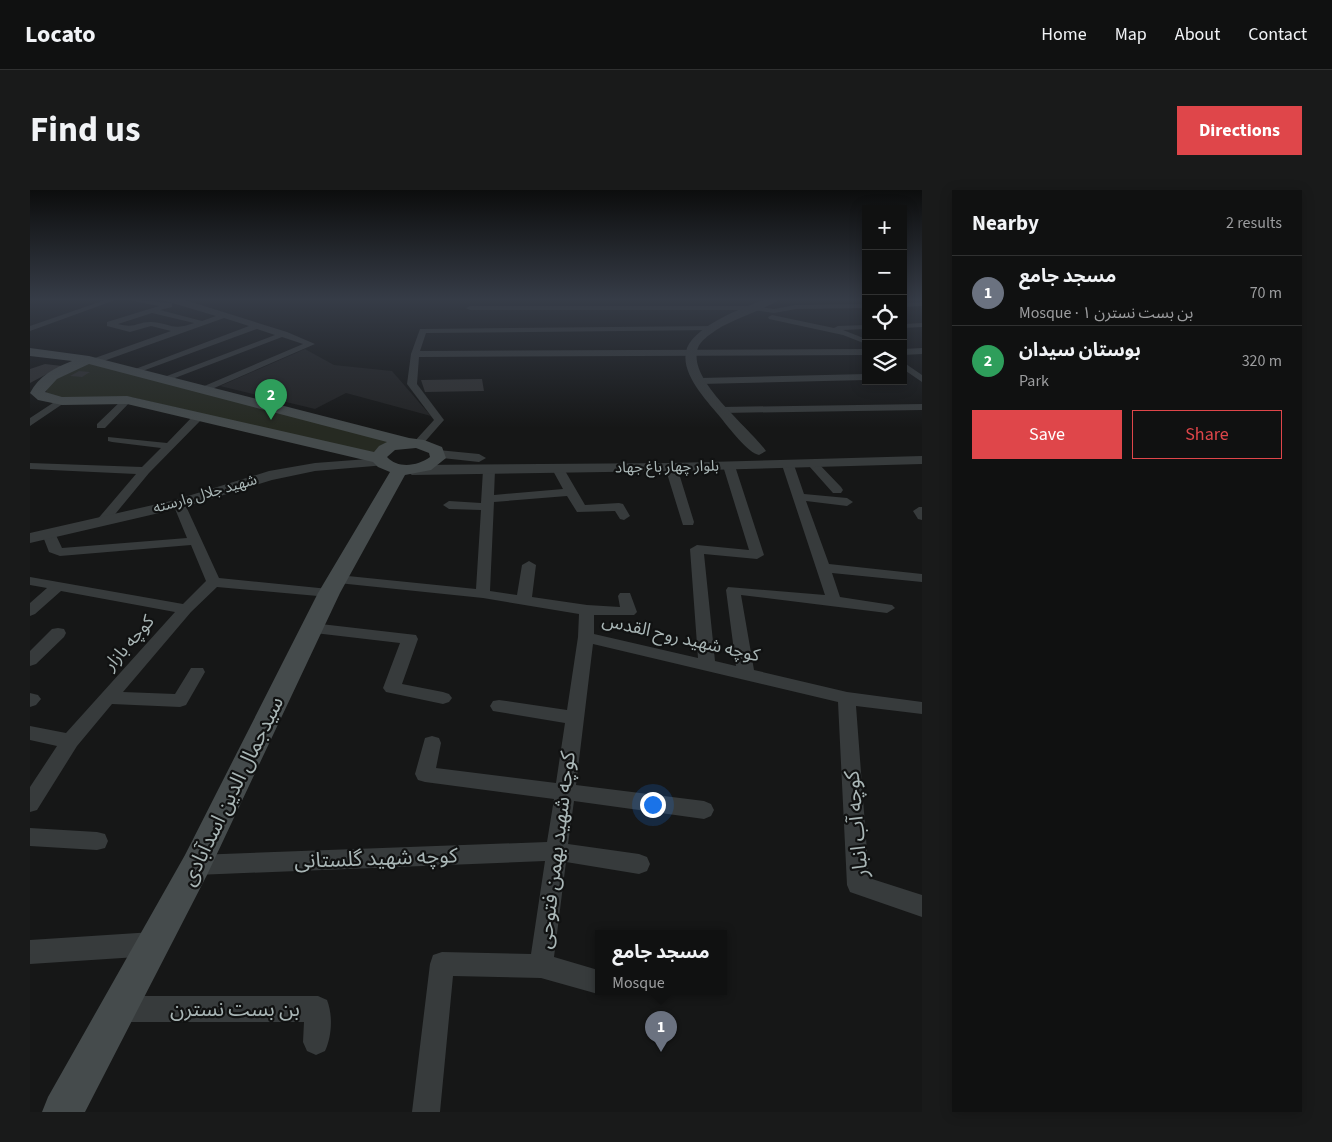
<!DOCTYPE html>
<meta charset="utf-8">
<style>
:root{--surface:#101111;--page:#191a1a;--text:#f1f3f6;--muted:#9c9d9f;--line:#303131;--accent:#df464a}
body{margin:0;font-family:"Source Sans 3","Noto Sans Arabic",sans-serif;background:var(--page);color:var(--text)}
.controls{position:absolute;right:15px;top:15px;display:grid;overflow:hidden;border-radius:0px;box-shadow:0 2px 12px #0003}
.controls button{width:45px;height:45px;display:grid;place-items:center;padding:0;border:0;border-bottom:1px solid var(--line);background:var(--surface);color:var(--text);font:25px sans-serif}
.you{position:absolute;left:622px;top:614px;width:18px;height:18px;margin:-12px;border:4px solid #fff;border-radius:50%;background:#1a73e8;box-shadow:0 0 0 8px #1a73e833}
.badge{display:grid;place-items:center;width:32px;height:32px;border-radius:50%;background:var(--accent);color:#fff;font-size:16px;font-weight:700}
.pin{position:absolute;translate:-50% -41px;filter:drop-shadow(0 1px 2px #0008)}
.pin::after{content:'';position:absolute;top:26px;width:18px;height:15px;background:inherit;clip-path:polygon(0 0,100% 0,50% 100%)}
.popup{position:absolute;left:565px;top:740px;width:132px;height:65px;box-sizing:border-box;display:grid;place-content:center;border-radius:0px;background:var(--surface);filter:drop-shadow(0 1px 4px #0005);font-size:16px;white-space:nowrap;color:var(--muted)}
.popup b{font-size:19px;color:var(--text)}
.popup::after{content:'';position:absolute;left:50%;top:100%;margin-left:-10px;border:10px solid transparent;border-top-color:var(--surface)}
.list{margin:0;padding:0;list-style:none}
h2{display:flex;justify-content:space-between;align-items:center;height:65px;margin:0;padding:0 20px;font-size:21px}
h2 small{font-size:16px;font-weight:400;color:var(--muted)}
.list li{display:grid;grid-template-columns:32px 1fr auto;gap:15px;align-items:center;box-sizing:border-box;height:70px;padding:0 20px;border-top:1px solid var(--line)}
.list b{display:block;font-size:19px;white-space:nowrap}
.list p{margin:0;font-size:16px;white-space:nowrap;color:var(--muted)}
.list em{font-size:16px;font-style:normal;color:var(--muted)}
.actions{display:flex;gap:10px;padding:15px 20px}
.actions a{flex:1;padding:11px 0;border:1px solid var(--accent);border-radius:0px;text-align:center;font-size:18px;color:var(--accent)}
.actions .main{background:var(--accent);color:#fff}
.icon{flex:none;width:28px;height:28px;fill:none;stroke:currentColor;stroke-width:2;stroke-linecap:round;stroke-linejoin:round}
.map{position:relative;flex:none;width:892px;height:922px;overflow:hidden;border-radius:0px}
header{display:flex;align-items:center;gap:30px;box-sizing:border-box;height:70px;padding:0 25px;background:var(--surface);border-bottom:1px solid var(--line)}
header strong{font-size:24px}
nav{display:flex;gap:28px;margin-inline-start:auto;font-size:18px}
.intro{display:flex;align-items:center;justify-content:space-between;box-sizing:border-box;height:120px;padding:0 30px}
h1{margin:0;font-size:35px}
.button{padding:12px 22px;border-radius:0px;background:var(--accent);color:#fff;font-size:18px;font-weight:700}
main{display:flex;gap:30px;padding:0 30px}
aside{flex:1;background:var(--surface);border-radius:0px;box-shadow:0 2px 12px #0003}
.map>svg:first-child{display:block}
</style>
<header>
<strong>Locato</strong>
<nav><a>Home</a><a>Map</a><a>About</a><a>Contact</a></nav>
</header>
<div class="intro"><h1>Find us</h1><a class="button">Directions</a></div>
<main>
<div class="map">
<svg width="892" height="922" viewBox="0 0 892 922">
<rect width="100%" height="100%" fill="#161717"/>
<path fill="#222324" d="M275 159 304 175 362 181 401 226 316 203 285 219 190 196Z"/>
<path fill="#262a22" d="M60 173 369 252 344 265 101 207 31 208 16 203C18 188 47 177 60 173Z"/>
<path fill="#313233" d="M15 174 32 176 0 193V179Z
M49 181 60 182 52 187 40 186Z
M452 189 454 201 395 202 391 190Z"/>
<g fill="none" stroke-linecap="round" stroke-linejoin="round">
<path fill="#373b3c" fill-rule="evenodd" d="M78 109H88L0 141V136Z
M94 109 142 113V117L130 120 172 131 186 126 129 109 155 110 257 142 285 154 175 202 172 201V197L273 154 252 147 137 191 129 189 245 145 227 139 107 183 100 181 219 136 194 128 68 173H62V169L141 141 121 136 100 142 77 136V132L129 116ZM122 123 164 133C141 141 143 134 122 132 108 131 106 139 88 134Z
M892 112V116L873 117V113Z
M836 114V118L766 119 744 123 723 120H440L436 118 440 116H723L744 119 765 115Z
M742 125 804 138 808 136 836 135V139L813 140 836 149V154L813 145 739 129 738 127Z
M892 133V137L873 138V134Z
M683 136 687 138 686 140 396 143 390 161 836 159V165L389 167 387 194 414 230 392 255 388 256 383 253 404 230 377 194 381 164 390 139Z
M892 158V164L873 165V159Z
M873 172 892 185V192L873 179Z
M836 184V190L670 194 665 191 670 188Z
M94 208 102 210 75 238H67V234Z
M29 209 37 211 0 236V228Z
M892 214V220L692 223 687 220 692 217Z
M168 224 172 225V229L119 283 77 334H67L66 331 106 284 0 279V273L112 277 131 258 82 252 78 251V247L137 253 164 225Z
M783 271 787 272 811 297 813 300 811 303H803L779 276V272Z
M758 272 764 275 774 304 817 308 823 312 817 316 776 311 799 374 892 384V392L802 383 810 407 862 415 865 418 857 423 711 405 724 480 817 502 892 512V524L826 516 839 688 892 705V727L820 702 817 695 808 512 563 454 546 595 674 611 681 614 684 620 681 626 674 629 544 611 538 654 609 664 617 667 620 674 617 681 609 684 536 672 524 767 568 780V801H577L568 804 511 788 423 786 410 922H382L400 774 403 765 412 762 501 764 515 671 166 685 158 682 155 675 158 668 166 665 517 652 524 609 395 592 388 590 385 584 395 548 402 546 409 548 411 553 406 578 526 593 535 533 463 521 460 516 463 511 469 510 537 520 548 447 549 424 453 408 308 393 301 389 308 385 446 399 451 320 419 319 413 315 419 311 451 313 453 280 459 277 465 280 464 305 533 299 522 279 528 276 534 279 555 315 589 313 593 314 600 326 594 330 590 329 585 321 547 322 537 306 464 312 460 401 487 405 492 375 499 371 506 375 502 407 557 415 590 417 588 406 590 403H600L607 422 604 425H564V444L668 468 660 359 667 355 719 360 693 276 699 273 705 276 734 365 727 369 674 364 685 471 706 476 696 400 698 397 795 405 752 275Z
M641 274 647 277 664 332 663 335H653L652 332 635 277Z
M149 310 155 314 189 388 299 399 306 403 299 407 187 397 161 422 93 502 145 504 161 478H173L175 482 156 515 150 517 82 514 47 556 7 620 0 622V597L27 556 0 550V536L36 543 145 422 31 401 5 424 0 426V413L17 398 0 395V387L153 414 176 391 161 355 30 366 19 362 12 344 19 340 24 341 32 358 157 348 143 314Z
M889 317H892V330L888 329 883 321Z
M282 433 386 445 388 449 372 494 413 502 419 504 422 508 419 512 413 514 356 502 353 498 370 453 276 442 274 438 276 434Z
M28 438 34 439 36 443 34 447 6 474 0 476V461L22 439Z
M0 503 8 505 11 509 6 515 0 517Z
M0 638 67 642 75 644 78 651 75 658 67 660 0 656Z
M123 742 131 746 135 754 131 762 123 766 0 774V750Z
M89 806H288L297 810C303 825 302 846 295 861L286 865 277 861 273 852 274 832H89L80 828 76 819 80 810Z"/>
<path fill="#373b3c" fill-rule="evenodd" d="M737 109H750C740 117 705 129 691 137 682 143 668 151 667 162 661 193 720 238 736 261L729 265C718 263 699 238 691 228 678 212 651 185 656 162 660 137 716 116 737 109Z
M408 260 449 264 456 268 449 272 403 267 401 264 403 261Z
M892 266V274L641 281 382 285 374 280 382 275 641 273Z
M351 268 358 272 356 275 285 281 242 290 155 317 0 353V343L145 310 239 281 285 273Z"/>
<path fill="#454b4c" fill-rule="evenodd" d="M0 158 59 166 379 248 394 250 412 257 416 268 401 280 375 285 310 403 177 685 55 922H12L18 907 155 665 288 403 360 282 348 277 343 272 97 214 32 215 8 210 0 203C9 186 24 178 42 171L0 166ZM59 174 357 252 349 256 344 262 97 206 32 207 15 202 27 189ZM386 258 399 263 400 267C388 276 368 279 357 267L365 260Z"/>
</g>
<linearGradient id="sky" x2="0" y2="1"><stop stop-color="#0c0d0d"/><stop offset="0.46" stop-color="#363c47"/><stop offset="1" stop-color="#363c47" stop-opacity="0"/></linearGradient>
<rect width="892" height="238" fill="url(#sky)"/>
<g text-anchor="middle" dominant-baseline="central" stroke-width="4.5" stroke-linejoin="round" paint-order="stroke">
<g font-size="15" fill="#a9b6b6" stroke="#111212">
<text transform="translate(637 277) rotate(-1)">بلوار چهار باغ جهاد</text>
<text transform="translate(175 304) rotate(-16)">شهید جلال وارسته</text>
</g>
<g font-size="18" fill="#a9b6b6" stroke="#111212">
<text transform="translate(651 448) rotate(13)">کوچه شهید روح القدس</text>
<text transform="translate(99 453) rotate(-49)">کوچه بازار</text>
</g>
<g font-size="21" fill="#a9b6b6" stroke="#111212">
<text transform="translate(202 601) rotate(-64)">سیدجمال الدین اسدآبادی</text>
<text transform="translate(826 634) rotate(-95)">کوچه آب انبار</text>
<text transform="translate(526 660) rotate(-83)">کوچه شهید بهمن فتوحی</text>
<text transform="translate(346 668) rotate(-2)">کوچه شهید گلستانی</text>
<text x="205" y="819">بن بست نسترن</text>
</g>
</g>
</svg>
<div class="controls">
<button>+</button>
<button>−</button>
<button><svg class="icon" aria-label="locate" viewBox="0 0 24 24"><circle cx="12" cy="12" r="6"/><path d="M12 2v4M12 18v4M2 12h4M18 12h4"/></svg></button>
<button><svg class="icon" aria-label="layers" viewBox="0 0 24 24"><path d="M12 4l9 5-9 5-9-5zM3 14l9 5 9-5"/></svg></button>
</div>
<div class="you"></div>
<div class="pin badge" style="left:631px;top:862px;background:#6b7280">1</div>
<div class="popup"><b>مسجد جامع</b>Mosque</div>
<div class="pin badge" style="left:241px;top:230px;background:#2e9e5b">2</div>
</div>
<aside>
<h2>Nearby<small>2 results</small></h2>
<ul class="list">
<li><span class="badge" style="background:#6b7280">1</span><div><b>مسجد جامع</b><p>Mosque · بن بست نسترن ۱</p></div><em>70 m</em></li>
<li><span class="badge" style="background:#2e9e5b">2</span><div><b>بوستان سیدان</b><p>Park</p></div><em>320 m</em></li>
</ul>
<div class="actions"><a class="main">Save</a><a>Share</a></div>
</aside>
</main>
